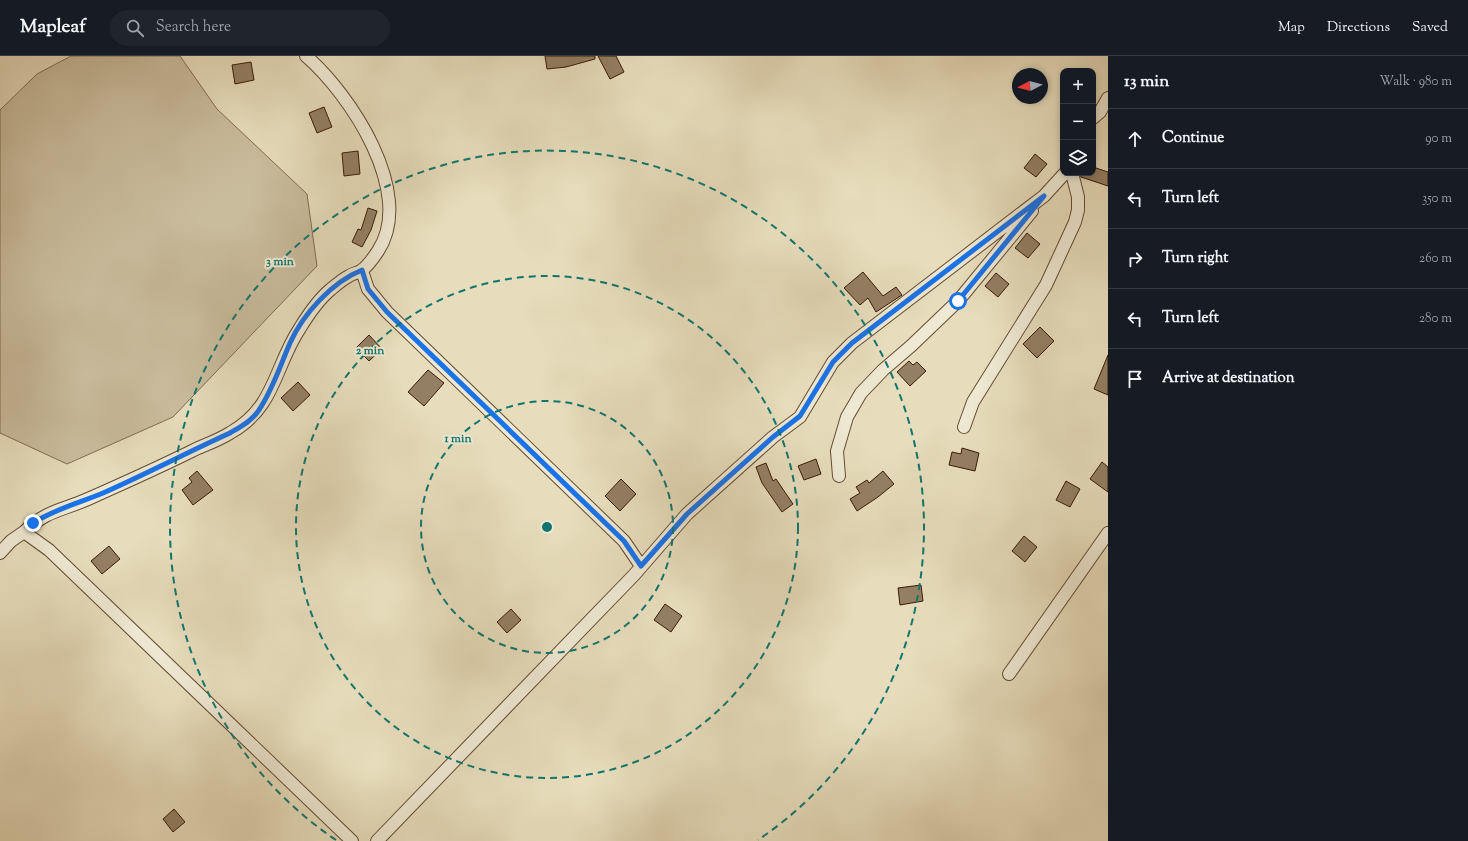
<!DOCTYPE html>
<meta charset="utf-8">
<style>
:root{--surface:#171b24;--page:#20242c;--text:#f1f3f6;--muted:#9ea1a6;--line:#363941}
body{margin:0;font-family:"Sorts Mill Goudy",serif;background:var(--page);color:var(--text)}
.controls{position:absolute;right:12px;top:12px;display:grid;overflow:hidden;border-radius:8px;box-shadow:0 2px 6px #0003}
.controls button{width:36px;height:36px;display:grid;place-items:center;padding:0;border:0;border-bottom:1px solid var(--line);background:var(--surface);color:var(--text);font:20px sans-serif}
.compass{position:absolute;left:1012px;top:12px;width:36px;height:36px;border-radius:50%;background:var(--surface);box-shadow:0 2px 6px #0003;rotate:263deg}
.stop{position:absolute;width:12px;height:12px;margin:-9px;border:3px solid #1a73e8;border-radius:50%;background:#fff}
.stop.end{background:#1a73e8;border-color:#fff;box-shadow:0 1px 4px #0008}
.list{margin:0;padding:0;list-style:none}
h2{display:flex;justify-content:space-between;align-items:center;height:52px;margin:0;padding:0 16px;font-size:17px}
h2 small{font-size:13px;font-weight:400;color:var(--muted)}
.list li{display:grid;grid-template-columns:26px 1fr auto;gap:12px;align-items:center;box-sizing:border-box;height:60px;padding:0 16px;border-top:1px solid var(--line)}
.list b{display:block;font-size:15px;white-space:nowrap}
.list em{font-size:13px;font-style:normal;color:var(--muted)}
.icon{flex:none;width:22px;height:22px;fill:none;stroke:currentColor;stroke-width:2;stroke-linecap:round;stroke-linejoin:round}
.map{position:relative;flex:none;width:1108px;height:785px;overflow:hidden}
header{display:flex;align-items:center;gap:24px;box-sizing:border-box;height:56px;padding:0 20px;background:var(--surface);border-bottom:1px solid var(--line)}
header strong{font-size:19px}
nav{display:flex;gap:22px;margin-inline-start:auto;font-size:14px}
.search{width:280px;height:36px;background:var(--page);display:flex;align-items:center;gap:10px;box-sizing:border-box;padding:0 14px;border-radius:22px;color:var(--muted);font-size:15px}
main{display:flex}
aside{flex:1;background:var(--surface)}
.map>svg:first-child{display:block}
</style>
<header>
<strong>Mapleaf</strong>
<div class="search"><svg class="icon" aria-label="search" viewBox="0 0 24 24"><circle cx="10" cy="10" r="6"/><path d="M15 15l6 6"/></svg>Search here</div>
<nav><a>Map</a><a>Directions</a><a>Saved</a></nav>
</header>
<main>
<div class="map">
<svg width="1108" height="785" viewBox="0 0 1108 785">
<rect width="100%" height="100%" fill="#e7ddbc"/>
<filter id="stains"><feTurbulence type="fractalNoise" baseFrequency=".005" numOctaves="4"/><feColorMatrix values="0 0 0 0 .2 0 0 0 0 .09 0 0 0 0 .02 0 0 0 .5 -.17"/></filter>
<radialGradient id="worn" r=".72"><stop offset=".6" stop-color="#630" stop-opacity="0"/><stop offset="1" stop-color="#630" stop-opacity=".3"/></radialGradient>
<path fill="#c9bc9d" stroke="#816b50" d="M71 0H180L217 53 307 138 317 210 173 361 67 408 0 377V54L37 18Z"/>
<path fill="#937f64" stroke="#391a04" d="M545 0H595V3L566 11 547 13Z
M598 0H616L624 16 610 23Z
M251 6 254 24 235 28 232 9Z
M324 51 332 71 317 77 309 57Z
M358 95 360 118 344 120 342 97Z
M1035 98 1047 108 1036 121 1024 112Z
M1093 111 1108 116V130L1081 121 1080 117H1093Z
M368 152 377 155 371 174 362 191 352 186 358 173 361 174Z
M1027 177 1040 188 1028 202 1015 192Z
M863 216 883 240 896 231 902 239 876 256 868 242 860 249 844 232Z
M996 217 1009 228 998 241 985 230Z
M1040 271 1054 285 1037 302 1023 288Z
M369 279 382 293 369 305 356 292Z
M1108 299V339L1094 333Z
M909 305 913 309 917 306 926 315 910 330 897 316Z
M428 314 444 327 424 350 408 336Z
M298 326 310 339 293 355 281 342Z
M962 392 979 397 975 415 949 409 952 396 961 398Z
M816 403 821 418 804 424 798 410Z
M1102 406 1108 411V436L1090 423Z
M766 407 773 425 776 423 793 448 782 456 762 427 756 411Z
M197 415 213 434 193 449 182 434 192 426 189 422Z
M883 415 894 428 878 441 857 455 850 443 860 437 856 431 867 424 869 427Z
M621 423 636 438 620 455 605 440Z
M1066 425 1080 433 1070 451 1056 444Z
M1024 480 1037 491 1025 506 1012 495Z
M109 490 120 503 102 518 91 505Z
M921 529 923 545 900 549 898 532Z
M665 548 682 560 671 576 654 564Z
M511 553 521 564 507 577 497 566Z
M174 753 185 766 173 776 163 763Z"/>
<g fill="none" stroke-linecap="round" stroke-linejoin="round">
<defs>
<path id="street" d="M1093 62 1100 56 1108 42
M362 215 368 233 387 256 624 485 641 510
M964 371 973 346 1046 229 1075 166 1078 154V141L1072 117
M839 420 837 395 847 361 861 337 883 314 911 290 958 245 1032 155
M24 476C47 454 61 455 88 443 124 427 160 411 196 393 207 388 219 384 230 377 276 351 274 311 300 272 308 259 318 244 330 234 336 229 343 223 349 220 353 217 359 217 362 214 368 210 374 201 378 195 416 137 350 38 306 0
M0 497 11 485 24 476 49 494 352 785
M1009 618 1108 477
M377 785 634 519 687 458 773 381 800 361 833 306 852 287 1044 140 1065 117"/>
</defs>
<use href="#street" stroke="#644b32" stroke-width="14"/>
<use href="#street" stroke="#efe9d3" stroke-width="12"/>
</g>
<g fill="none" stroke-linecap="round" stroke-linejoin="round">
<path stroke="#1a73e8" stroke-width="5" d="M33 467C55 453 79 447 103 437 146 418 188 396 230 377 240 371 253 364 259 354 273 333 280 310 290 287 303 258 332 226 362 214L368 233 387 256 624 485 641 510 687 458 773 381 800 360 833 306 852 287 1044 140 958 245"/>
</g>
<g fill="none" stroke="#0f766e" stroke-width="2" stroke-dasharray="7 5">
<circle cx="547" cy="471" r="126"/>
<circle cx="547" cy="471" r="251"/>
<path d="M336 784A377 377 0 1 1 758 784"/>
</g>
<circle cx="547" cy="471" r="6" fill="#0f766e" stroke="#efe9d3" stroke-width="2"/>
<g font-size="12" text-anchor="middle" font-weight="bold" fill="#0f766e" stroke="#efe9d3" stroke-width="4" stroke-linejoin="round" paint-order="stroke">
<text x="280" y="209">3 min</text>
<text x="370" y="298">2 min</text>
<text x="458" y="386">1 min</text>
</g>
<rect width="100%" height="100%" filter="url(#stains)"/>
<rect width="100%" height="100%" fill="url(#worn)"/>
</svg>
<div class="controls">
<button>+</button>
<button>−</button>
<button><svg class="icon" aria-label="layers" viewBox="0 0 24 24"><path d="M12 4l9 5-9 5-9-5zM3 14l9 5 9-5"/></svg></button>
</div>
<svg class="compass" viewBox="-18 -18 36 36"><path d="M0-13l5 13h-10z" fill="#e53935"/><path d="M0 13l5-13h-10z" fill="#9ea1a6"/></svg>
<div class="stop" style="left:958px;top:245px"></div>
<div class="stop end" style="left:33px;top:467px"></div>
</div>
<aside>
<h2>13 min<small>Walk · 980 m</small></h2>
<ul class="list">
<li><svg class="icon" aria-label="ahead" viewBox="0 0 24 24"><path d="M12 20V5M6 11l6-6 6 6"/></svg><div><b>Continue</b></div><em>90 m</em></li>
<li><svg class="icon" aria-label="left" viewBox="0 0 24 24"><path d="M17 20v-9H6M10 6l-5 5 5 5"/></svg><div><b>Turn left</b></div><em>350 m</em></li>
<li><svg class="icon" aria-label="right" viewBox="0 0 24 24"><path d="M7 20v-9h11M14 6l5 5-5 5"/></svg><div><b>Turn right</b></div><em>260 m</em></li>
<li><svg class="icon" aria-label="left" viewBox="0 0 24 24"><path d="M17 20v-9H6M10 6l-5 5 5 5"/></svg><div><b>Turn left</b></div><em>280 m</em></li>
<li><svg class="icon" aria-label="arrive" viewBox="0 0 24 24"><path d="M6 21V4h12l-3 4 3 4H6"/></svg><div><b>Arrive at destination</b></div></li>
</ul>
</aside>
</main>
